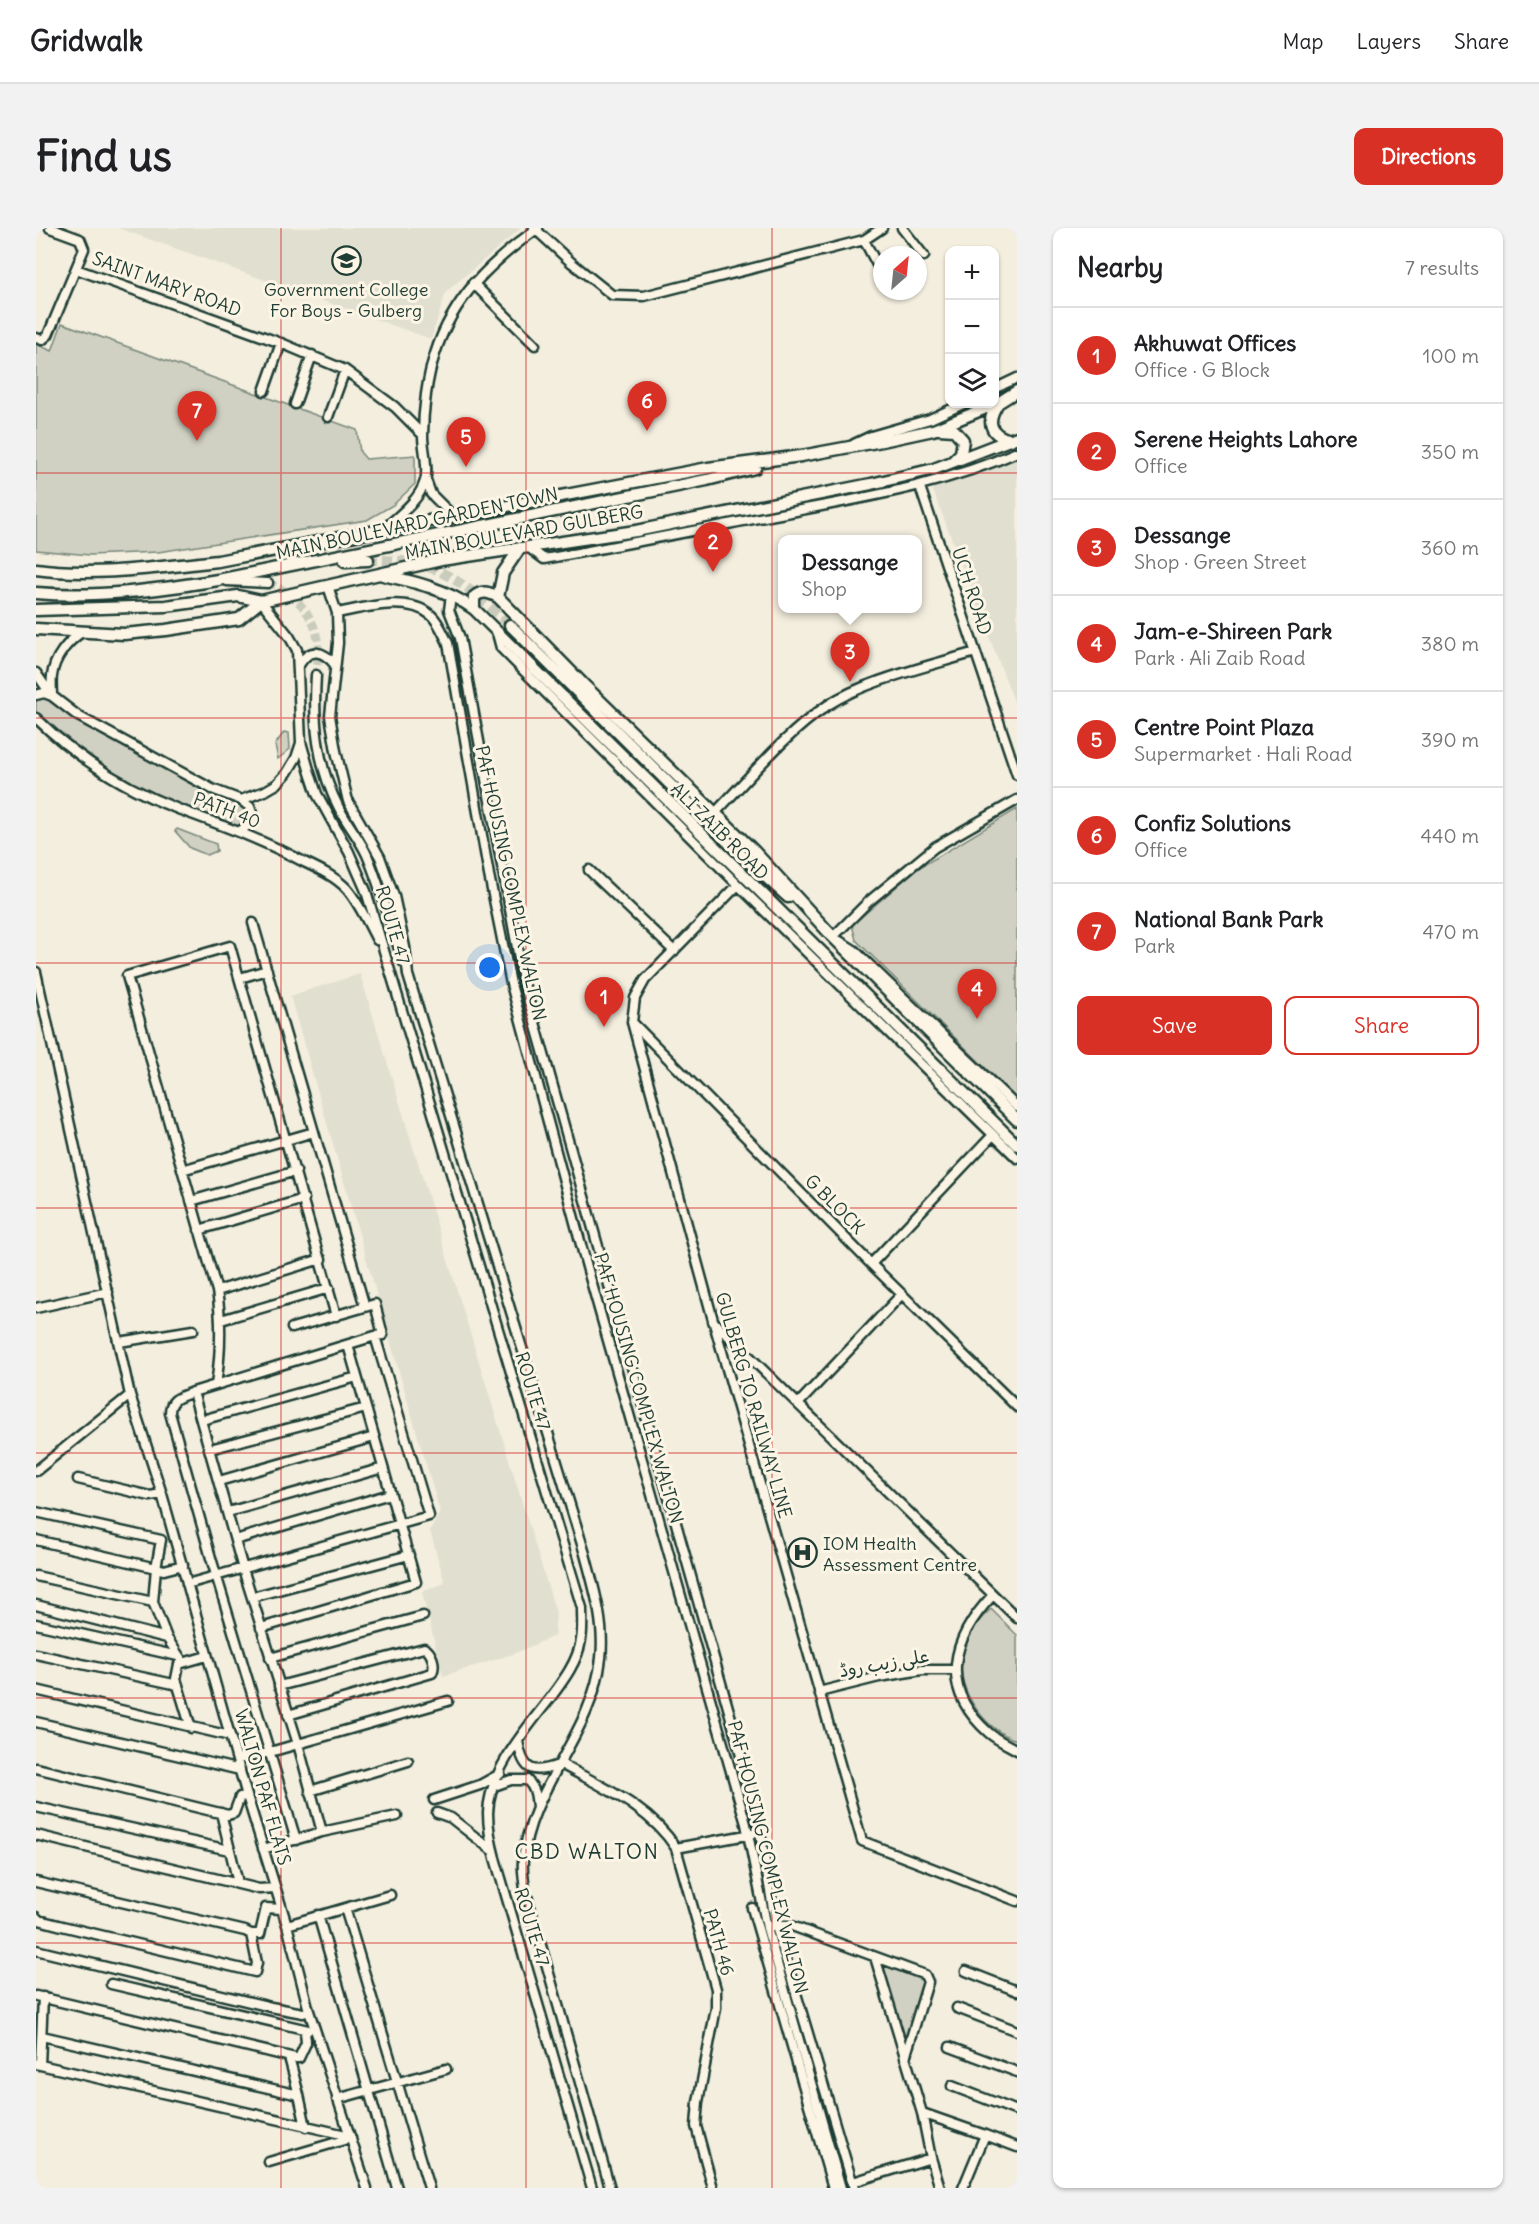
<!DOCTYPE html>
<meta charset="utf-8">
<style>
:root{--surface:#fff;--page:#f2f2f2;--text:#202124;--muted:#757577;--line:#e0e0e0;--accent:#d93025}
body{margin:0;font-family:Delius,"Playpen Sans Arabic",sans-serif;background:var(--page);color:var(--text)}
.controls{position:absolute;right:18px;top:18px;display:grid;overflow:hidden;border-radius:12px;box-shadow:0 2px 4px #0004}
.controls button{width:54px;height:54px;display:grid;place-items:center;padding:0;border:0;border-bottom:2px solid var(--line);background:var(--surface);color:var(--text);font:30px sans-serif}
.compass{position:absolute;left:837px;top:18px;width:54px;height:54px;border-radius:50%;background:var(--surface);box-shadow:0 2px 4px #0004;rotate:27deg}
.you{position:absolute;left:454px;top:740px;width:21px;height:21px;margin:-15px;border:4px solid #fff;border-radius:50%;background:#1a73e8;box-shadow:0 0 0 9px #1a73e833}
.badge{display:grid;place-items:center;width:39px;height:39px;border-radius:50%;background:var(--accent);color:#fff;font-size:20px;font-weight:700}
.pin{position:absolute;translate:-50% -50px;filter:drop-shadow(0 2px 3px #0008)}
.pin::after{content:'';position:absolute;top:32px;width:21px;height:18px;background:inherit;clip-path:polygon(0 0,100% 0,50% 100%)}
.popup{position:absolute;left:742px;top:307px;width:144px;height:78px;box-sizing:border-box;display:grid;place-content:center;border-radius:12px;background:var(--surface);filter:drop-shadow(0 2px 4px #0005);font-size:20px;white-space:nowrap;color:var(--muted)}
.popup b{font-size:22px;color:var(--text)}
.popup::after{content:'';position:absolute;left:50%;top:100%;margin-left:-12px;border:12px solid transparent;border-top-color:var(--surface)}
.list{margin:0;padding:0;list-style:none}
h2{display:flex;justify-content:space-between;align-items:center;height:78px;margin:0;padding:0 24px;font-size:26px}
h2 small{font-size:20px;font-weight:400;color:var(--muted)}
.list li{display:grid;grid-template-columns:39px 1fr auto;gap:18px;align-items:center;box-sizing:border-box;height:96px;padding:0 24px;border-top:2px solid var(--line)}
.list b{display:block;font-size:22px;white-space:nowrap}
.list p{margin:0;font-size:20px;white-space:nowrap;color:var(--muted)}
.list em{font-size:20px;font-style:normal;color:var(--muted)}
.actions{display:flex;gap:12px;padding:18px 24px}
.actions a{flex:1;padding:14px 0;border:2px solid var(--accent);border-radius:12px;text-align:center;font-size:21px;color:var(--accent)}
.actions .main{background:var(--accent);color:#fff}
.icon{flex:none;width:33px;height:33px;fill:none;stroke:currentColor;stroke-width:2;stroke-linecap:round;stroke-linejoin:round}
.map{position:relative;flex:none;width:981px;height:1960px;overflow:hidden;border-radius:12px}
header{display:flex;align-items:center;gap:36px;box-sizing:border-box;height:84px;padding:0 30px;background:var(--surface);border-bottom:2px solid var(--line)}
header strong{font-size:28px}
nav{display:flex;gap:33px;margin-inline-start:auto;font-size:21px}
.intro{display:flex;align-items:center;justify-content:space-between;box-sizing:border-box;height:144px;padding:0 36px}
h1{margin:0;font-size:42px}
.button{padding:15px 27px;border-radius:12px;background:var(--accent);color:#fff;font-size:21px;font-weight:700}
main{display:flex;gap:36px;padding:0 36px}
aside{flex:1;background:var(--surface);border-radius:12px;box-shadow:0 2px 4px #0004}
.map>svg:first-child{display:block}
</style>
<header>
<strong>Gridwalk</strong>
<nav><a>Map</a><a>Layers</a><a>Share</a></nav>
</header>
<div class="intro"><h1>Find us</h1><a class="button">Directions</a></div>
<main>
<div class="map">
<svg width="981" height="1960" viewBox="0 0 981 1960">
<rect width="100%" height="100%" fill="#f3eede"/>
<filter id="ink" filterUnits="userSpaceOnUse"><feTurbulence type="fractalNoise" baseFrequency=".0167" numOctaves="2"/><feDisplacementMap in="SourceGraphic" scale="12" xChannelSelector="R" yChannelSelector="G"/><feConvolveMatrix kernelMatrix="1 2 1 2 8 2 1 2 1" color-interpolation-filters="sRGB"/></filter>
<g filter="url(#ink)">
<path fill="#e1dfd0" d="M82 0H485L410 64 395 111Z
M981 230V481L895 257 968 236Z
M324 746 520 1385 518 1408 477 1426 407 1448 386 1364 409 1355 394 1303 404 1284 254 768Z"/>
<path fill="#d0d1c2" stroke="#78877b" stroke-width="1.5" d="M26 95 321 202 324 224 330 231 379 227V256L357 277 331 292 122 324 54 327 0 322V116L16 123Z
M8 465 32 481 193 568 218 585 204 603 87 555 0 490V467Z
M248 504 253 505 254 521 242 531 239 517Z
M981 581V871L820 712 816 697 881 641Z
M141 601 180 616 181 623 171 627 154 620 139 603Z
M955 1381 981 1407V1512C946 1502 915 1455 928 1419 933 1403 943 1392 955 1381Z
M844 1734 889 1752 873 1810 865 1808Z"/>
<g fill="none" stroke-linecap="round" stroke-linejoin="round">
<path stroke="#c9cbbc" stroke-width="8" stroke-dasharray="8 4" stroke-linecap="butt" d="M232 355C255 362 277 385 281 409 284 420 281 435 280 447"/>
<path stroke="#c9cbbc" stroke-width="10" stroke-dasharray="10 5" stroke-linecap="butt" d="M332 332C350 332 369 332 387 337 421 347 449 374 474 397"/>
<defs>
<path id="minor" d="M498 0 536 35 576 67 608 68 828 12 846 0
M866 0 888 28
M828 12 846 46
M40 41 245 115 309 142 359 179 387 207
M437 55 499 117
M0 110 6 112 12 107 48 21 44 11 14 0
M958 161 981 150
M228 163 245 115
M259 176 276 127
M292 189 309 142
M818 216 835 208 894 191 927 176
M390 252 395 266 418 289
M884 259 981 547
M347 302C362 288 383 273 389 253 393 240 387 221 387 208 387 182 391 150 399 126 417 69 455 34 502 0
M492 319 508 331C587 317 665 301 744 286 825 270 905 258 981 224
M191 353 232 355
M292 358 301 385 302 415 294 488 300 523 312 573 344 629 358 668 369 719 372 747 549 1326C558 1360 569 1395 565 1430 557 1506 493 1560 487 1633 486 1642 488 1652 489 1661L574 1960
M415 367 413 382 424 410 487 752 696 1494 722 1592 740 1698 818 1960
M225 373 253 408 261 422 265 514 274 545 281 566 313 624 330 663 546 1380C546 1390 547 1402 545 1412 542 1433 527 1453 515 1469 491 1500 453 1543 452 1585 452 1601 455 1615 459 1630L556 1960
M301 385C328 380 371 367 395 387 403 394 407 405 412 415L453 647 475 756 551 1039 710 1596 731 1700 805 1960
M461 405 465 420 702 657 981 930
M263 437C274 419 287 422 299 437
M0 445 16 468 42 488 176 561 205 572 229 563 241 556 251 545 260 530 265 515
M280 447C277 493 281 538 303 580 311 596 324 611 331 627 346 662 355 700 368 735
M0 467 8 465 16 468C16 461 15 454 16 448 18 430 31 414 46 404
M0 490C40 529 90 561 142 581 185 597 227 612 268 634 283 641 300 649 311 661 323 675 332 695 341 712
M981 572 899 619 832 674 797 709 818 722 981 879
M679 585C715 548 749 506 792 477 830 452 895 438 939 424
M204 603 214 596 218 590 214 579 205 572
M553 642 638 723
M702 657 609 752 599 770 596 794 677 1092 826 1613 981 1673
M0 744 94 1167 126 1266 211 1568 251 1697 273 1783 331 1960
M204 750 231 742
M597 795 835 1036 981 1179
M146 942 278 904
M155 973 260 943
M163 1002 268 971
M835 1036 957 907
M181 1063 285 1031
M0 1080 72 1064
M185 1092 293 1060
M677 1093 981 1390
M256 1100 329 1079
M83 1114 157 1102
M180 1157C185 1124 186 1095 181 1063L91 748 194 718 300 1088
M157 1164 207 1341 262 1516 286 1604
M762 1176 866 1066
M166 1192 321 1149
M174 1221 330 1180
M0 1243 94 1167
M42 1251 114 1268 126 1266
M183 1253 338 1209
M0 1284 125 1312 120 1340 0 1312
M192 1284 347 1240
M199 1312 354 1266
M0 1348 117 1374
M151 1356 393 1288 339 1108 347 1107 339 1076 329 1079 217 695
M957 1367C915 1411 902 1460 953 1505 961 1512 972 1517 981 1522
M216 1369 373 1327
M0 1377 131 1410 147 1434
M0 1396 142 1428
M225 1400 380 1354 312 1117
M131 1410 117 1374 120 1340 128 1342 147 1337
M0 1426 142 1457
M234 1430 387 1388
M243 1458 388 1420C396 1424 400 1437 396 1445L252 1487
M0 1462 194 1508
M783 1464 843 1449 886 1442H919
M0 1494 204 1542
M155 1500 140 1451 143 1436 171 1428
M482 1513C487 1544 497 1547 525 1536 566 1559 614 1579 640 1620L680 1761V1780L662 1874 660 1898 677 1960
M202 1531 234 1524 412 1473
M0 1540 192 1587 198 1585 204 1569 211 1568
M458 1558 475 1552H491C500 1561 500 1568 501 1580
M274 1563 372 1533
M398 1572 444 1557 464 1546
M0 1579 193 1622
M185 1585 202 1655
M401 1585 415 1590 457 1623
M0 1607 223 1661 239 1660
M260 1612 175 1330 134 1185C134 1170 145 1169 157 1164L339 1108
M640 1620 716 1606
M227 1621 286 1604 361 1588
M0 1654 209 1703 215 1706 221 1735 219 1744 26 1698 3 1692 0 1689
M309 1680 393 1960
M716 1680 797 1960
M282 1687 361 1960
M251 1697 354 1667
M737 1698H756L889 1747 892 1754 869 1830
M215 1706H224L230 1680 245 1681
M0 1722 235 1779 267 1785 273 1783
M839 1729 886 1885 895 1930 904 1960
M930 1743 981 1763
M75 1756 272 1802
M0 1768 259 1830H263L270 1815 269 1803
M921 1780 981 1803
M6 1808 263 1867 253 1829
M914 1819 981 1844
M0 1836 314 1908
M4 1837 7 1769
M916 1858 981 1883
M263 1867 270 1899
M301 1871 410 1841
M886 1885 949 1907 927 1960
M949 1907 981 1919
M233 1934 315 1910
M817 1954 895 1930"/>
<path id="major" d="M962 175C950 193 953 207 975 212
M903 201 918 202 927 212 925 225 917 233
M484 320 467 345 462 369 547 456 717 622 797 709 981 892
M309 333 332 332
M0 341C58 349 124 339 182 333L672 240 765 228 846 213 897 202 962 175 981 163
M347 347C379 354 410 361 438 381L981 917
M0 365C60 370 122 362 182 352L671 252 719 240
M438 381V369C446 362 452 364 462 369
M0 382 130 378 202 368 225 373
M474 397 703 625 752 669
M0 401 88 406 130 402 203 391 225 373 405 332 600 303 835 256 898 241 981 209"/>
</defs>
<use href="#minor" stroke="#1f3d34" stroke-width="13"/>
<use href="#major" stroke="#1f3d34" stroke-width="15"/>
<use href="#minor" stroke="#fcf5e5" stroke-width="8"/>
<use href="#major" stroke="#fcf5e5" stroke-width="10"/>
</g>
</g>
<path fill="none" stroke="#d62828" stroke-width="1.5" stroke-opacity="0.55" d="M245 0V1960M490 0V1960M736 0V1960M0 245H981M0 490H981M0 735H981M0 980H981M0 1225H981M0 1470H981M0 1715H981"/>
<defs>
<symbol id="university-ring" viewBox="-11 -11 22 22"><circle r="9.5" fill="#fcf5e5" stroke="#1f3d34" stroke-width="1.5"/><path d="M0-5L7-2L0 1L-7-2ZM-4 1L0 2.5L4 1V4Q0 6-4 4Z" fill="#1f3d34"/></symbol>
<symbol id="hospital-ring" viewBox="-11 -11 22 22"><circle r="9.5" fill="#fcf5e5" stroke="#1f3d34" stroke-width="1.5"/><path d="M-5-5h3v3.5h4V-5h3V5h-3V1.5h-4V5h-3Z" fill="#1f3d34"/></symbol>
</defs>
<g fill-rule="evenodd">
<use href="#university-ring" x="294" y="16" width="33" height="33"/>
<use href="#hospital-ring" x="750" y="1308" width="33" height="33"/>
</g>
<g text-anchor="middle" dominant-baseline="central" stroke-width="6" stroke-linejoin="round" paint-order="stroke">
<g font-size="18" fill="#1f3d34" stroke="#fcf5e5">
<text transform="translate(131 56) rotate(20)">SAINT MARY ROAD</text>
<text transform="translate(381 295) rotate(-12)">MAIN BOULEVARD GARDEN TOWN</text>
<text transform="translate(488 304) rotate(-10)">MAIN BOULEVARD GULBERG</text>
<text transform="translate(936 363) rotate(72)">UCH ROAD</text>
<text transform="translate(191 582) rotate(21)">PATH 40</text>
<text transform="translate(684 603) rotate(45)">ALI ZAIB ROAD</text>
<text transform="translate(475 655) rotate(78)">PAF HOUSING COMPLEX WALTON</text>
<text transform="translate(357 697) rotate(74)">ROUTE 47</text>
<text transform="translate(799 976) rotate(45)">G BLOCK</text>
<text transform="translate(603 1160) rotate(74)">PAF HOUSING COMPLEX WALTON</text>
<text transform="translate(497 1163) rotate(73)">ROUTE 47</text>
<text transform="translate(718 1177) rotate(74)">GULBERG TO RAILWAY LINE</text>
<text transform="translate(848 1435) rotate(-10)">علی زیب روڈ</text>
<text transform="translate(227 1559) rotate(74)">WALTON PAF FLATS</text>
<text transform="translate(732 1629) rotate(76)">PAF HOUSING COMPLEX WALTON</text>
<text transform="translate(496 1699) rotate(73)">ROUTE 47</text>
<text transform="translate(683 1714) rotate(74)">PATH 46</text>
</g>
<g font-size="18" fill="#1f3d34" stroke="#fcf5e5">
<text x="310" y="61">Government College<tspan x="310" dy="21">For Boys - Gulberg</tspan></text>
<text x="787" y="1315" text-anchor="start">IOM Health<tspan x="787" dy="21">Assessment Centre</tspan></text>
</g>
<g font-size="21" letter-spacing="1.5" fill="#1f3d34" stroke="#fcf5e5">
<text x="551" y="1623">CBD WALTON</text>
</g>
</g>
</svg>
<div class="controls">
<button>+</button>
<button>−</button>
<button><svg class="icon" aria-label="layers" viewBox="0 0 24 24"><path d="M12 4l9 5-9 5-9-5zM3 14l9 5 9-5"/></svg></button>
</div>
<svg class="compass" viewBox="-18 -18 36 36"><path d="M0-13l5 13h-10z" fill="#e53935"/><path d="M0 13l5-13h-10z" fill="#757577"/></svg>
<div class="you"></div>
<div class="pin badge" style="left:568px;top:799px">1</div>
<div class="pin badge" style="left:677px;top:344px">2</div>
<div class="pin badge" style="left:814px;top:454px">3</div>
<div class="popup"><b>Dessange</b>Shop</div>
<div class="pin badge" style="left:941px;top:791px">4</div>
<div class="pin badge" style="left:430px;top:239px">5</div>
<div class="pin badge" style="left:611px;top:203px">6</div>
<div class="pin badge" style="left:161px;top:213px">7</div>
</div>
<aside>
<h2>Nearby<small>7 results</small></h2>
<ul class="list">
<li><span class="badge">1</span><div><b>Akhuwat Offices</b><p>Office · G Block</p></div><em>100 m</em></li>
<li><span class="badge">2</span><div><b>Serene Heights Lahore</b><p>Office</p></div><em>350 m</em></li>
<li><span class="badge">3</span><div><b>Dessange</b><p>Shop · Green Street</p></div><em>360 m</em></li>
<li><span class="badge">4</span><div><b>Jam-e-Shireen Park</b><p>Park · Ali Zaib Road</p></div><em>380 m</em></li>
<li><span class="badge">5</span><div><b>Centre Point Plaza</b><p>Supermarket · Hali Road</p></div><em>390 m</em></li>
<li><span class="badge">6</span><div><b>Confiz Solutions</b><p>Office</p></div><em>440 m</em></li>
<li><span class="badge">7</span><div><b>National Bank Park</b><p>Park</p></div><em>470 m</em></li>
</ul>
<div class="actions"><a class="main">Save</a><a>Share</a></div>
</aside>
</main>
